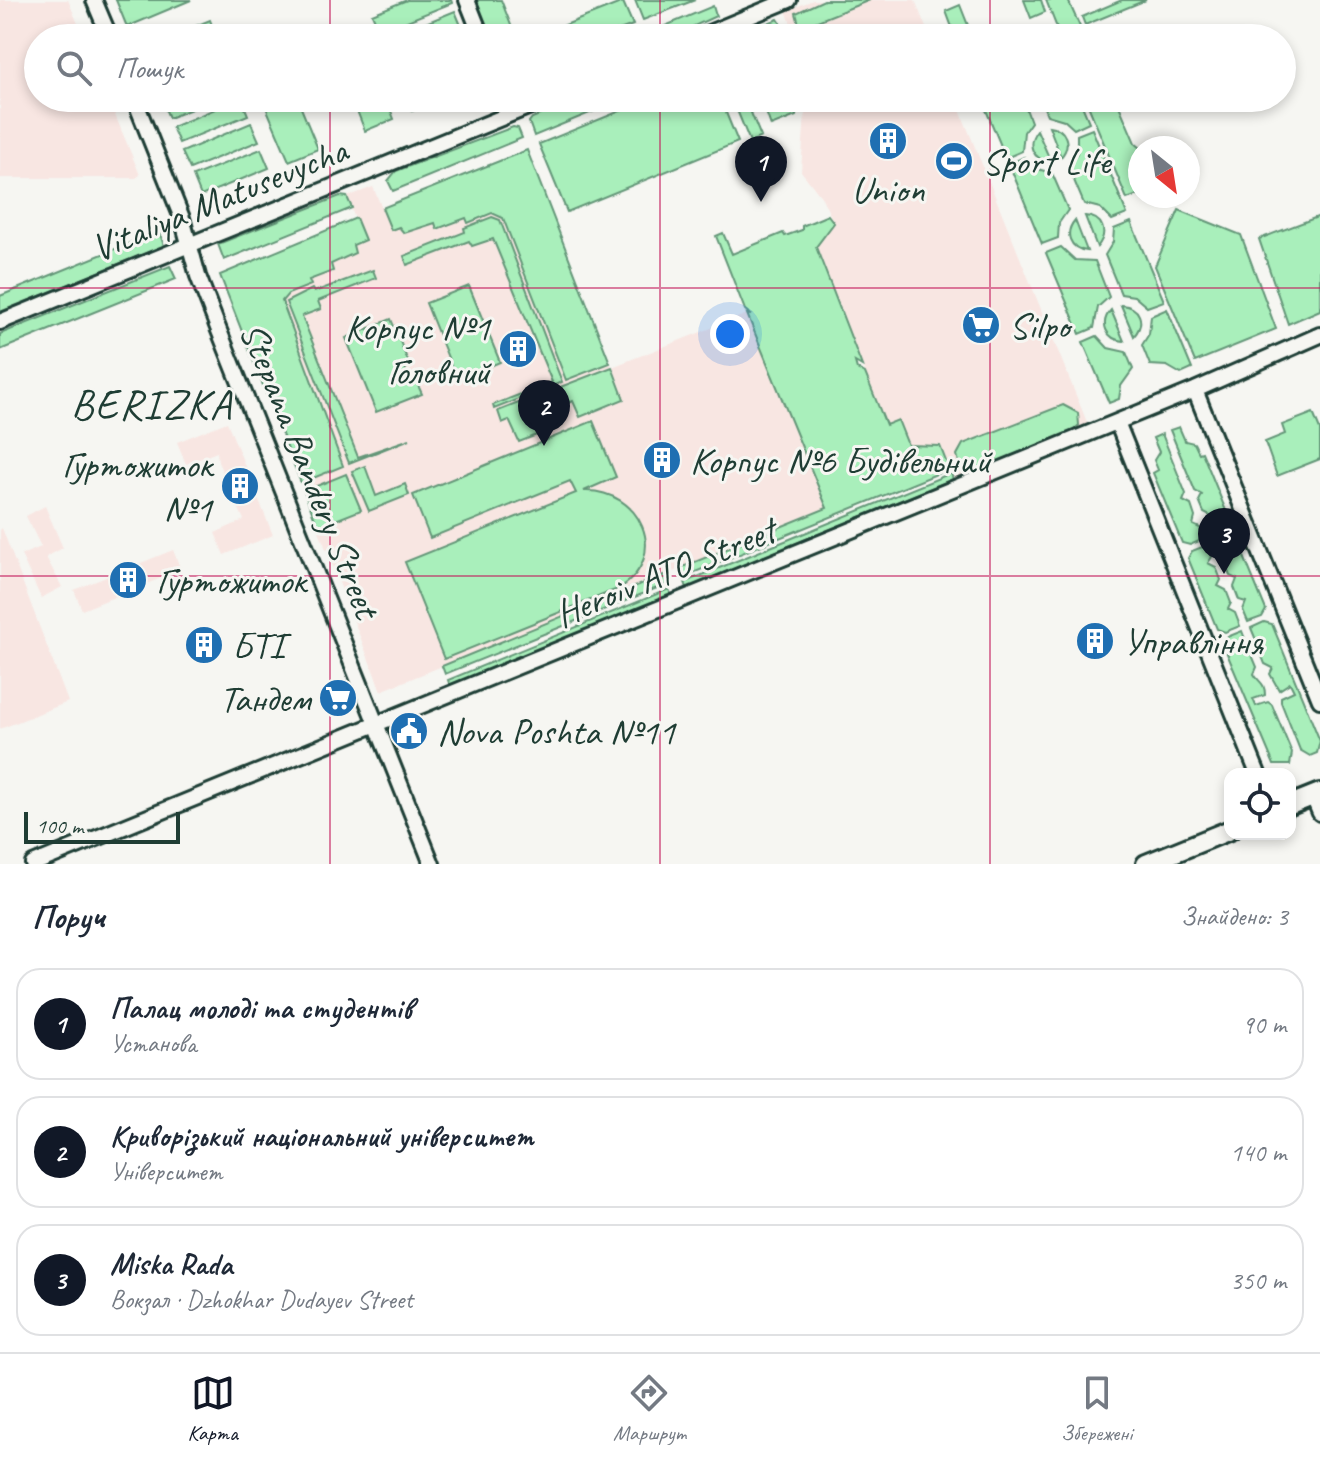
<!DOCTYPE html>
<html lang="uk">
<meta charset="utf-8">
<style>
:root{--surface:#fff;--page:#f6f6f7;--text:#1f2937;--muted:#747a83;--line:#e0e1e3;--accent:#111827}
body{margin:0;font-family:Caveat,sans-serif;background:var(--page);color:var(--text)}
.controls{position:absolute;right:24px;bottom:24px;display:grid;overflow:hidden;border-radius:16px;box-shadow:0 4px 12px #0003}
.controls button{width:72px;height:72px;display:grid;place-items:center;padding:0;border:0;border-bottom:2px solid var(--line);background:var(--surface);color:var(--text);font:40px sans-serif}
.compass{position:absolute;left:1128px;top:136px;width:72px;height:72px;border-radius:50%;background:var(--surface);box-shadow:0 4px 12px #0003;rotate:150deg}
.scale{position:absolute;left:24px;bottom:20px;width:156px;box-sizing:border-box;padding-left:8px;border:4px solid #1f3d34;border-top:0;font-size:22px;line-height:28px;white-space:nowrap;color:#1f3d34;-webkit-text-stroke:6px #f6f6f2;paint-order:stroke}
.you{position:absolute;left:730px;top:334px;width:28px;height:28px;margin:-20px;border:6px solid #fff;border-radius:50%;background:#1a73e8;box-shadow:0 0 0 12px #1a73e833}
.badge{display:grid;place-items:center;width:52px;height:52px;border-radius:50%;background:var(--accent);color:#fff;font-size:26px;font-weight:700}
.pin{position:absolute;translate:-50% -66px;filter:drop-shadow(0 2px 4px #0008)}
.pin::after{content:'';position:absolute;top:42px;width:28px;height:24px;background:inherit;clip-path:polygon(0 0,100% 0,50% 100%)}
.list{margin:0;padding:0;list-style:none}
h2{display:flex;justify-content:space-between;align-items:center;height:104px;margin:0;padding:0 32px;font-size:34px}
h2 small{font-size:26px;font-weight:400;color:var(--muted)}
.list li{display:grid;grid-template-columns:52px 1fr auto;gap:24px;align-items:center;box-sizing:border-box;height:112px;margin:0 16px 16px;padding:0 16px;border:2px solid var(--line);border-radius:24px}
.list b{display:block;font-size:30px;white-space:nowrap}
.list p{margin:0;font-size:26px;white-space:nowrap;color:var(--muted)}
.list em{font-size:26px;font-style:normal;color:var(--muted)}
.icon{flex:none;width:44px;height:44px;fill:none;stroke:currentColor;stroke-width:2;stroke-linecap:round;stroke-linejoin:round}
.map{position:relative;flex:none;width:1320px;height:864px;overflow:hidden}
.search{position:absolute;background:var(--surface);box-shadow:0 4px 12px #0003;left:24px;right:24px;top:24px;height:88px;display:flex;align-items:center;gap:20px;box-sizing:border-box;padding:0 28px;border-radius:44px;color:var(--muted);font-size:30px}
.sheet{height:488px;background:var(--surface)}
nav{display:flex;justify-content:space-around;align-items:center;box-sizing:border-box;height:112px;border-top:2px solid var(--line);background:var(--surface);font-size:22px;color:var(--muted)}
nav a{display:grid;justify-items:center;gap:4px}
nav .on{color:var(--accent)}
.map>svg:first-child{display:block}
</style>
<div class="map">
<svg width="1320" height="864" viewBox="0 0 1320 864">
<rect width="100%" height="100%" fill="#f6f6f2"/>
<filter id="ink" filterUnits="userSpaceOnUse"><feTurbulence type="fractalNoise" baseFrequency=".0125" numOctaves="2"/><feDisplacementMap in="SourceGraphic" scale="16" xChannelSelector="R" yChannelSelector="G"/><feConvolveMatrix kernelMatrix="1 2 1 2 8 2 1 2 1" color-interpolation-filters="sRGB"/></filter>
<g filter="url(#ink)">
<path fill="#f8e6e2" d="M0 0H68L84 38H38V98H108L140 175 136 178H0Z
M813 0H915L930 38H797L786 11Z
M806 98H955L1091 432 957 487 940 446 908 445 886 425 816 247 834 223 822 198 801 171Z
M527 150 612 367 747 314 827 509 381 691 220 275 355 219 347 197 373 187 382 208Z
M227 422 273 535 224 555 215 533 244 520 218 462 217 452 186 464 177 442Z
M45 506 63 548 46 557 62 587 41 598 21 555 41 547 26 516Z
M2 528 68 702 0 729V530Z
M173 550 181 570 82 610 74 590Z"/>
<path fill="#a9efbb" stroke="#649678" stroke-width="2" d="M116 0H191L127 27Z
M407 0H451L452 3 380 32 372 14Z
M475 0H501L516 38H490Z
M635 0H695L643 20Z
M824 0H870L800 28 796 13Z
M1024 0H1041L1045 12 1031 18Z
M1046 0H1068L1085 38H1061Z
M1122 0H1146L1085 25 1082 17Z
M623 2 633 25C603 37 581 42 550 31Z
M960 5 973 38H956L946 11Z
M713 6 716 16 675 35 664 31 649 37 648 33Z
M455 11 462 28 439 38H389Z
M778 19 787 33 774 38H729Z
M210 20 217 38H166Z
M169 98H219L169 118 162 101Z
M241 98 248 115 179 143 172 127Z
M262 98H297L318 149 289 161Z
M352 98H386L394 119 365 131Z
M407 98H446L412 111Z
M581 98H626L534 136 529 122 532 118Z
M652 98H720L738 142 567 212 539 144Z
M732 98H745L761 137 750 142Z
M761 98H798L796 116 771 126Z
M981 98H1022L1031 122 1024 132 1022 151 1006 158Z
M1040 98H1079L1089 122 1074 129 1064 120 1047 115Z
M1085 98H1107L1111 106 1118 103 1135 143 1141 148 1140 194 1127 199Z
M251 123 259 141 190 169 182 152Z
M1049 126C1066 128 1072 144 1061 157Z
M513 127 518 128 522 138 393 191 388 181 396 171Z
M1092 129 1127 214 1112 220 1100 208 1084 204 1068 166 1077 153V135Z
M1037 130 1051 162C1032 160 1026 144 1037 130Z
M261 149 269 168 201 196 193 176Z
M527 150 610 363 566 380 503 218 492 213 468 223 466 218 437 229 435 223 404 233 399 227 391 230 382 208Z
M1024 157 1034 168 1052 173 1068 210 1059 223 1058 238 1042 244 1009 164Z
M340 196 347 197 352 208 224 260 218 244Z
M1179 210 1241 235 1276 329 1195 362 1155 266Z
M828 215 834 223 816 247 862 366 855 362 857 369 865 373 886 425 898 420 908 445 940 446 949 469 683 577 680 568 827 508 747 314 751 315 745 310 716 236 723 233 732 254 783 233 785 236 802 230V226Z
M1085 216C1103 217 1109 233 1097 247Z
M1320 216V310L1288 324 1259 239Z
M492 217 500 220 562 382 494 409 493 405 552 382 493 239 472 246 469 241 407 265 404 256 465 232 464 228Z
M356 218 365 240 353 245 355 253 331 264 333 271 309 280 311 285 288 294 282 301 343 466 301 483 220 275Z
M1075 220 1087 251C1069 249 1064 233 1075 220Z
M1131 222 1164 301 1147 307 1134 296 1121 294 1105 255 1113 242 1114 229Z
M159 231 164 246 0 312V296Z
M1061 247 1075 260 1095 261 1109 297 1098 307 1094 328 1080 334 1046 253Z
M170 266 176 279 0 350V334Z
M373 270 376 278 318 301 321 309 302 316 358 457 410 439 349 463 286 302 312 289 314 292Z
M469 286 500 362 457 380 426 303Z
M1121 305C1140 306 1146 322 1134 336Z
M1167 309 1192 369 1181 374 1167 366 1150 365 1142 345 1149 334 1151 316Z
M1111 310 1124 341C1106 340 1099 323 1111 310Z
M391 319 409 364 404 366 411 382 416 381 422 394 376 412 346 338Z
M1097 336 1108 348 1126 352 1133 369 1121 386 1119 399 1109 403 1083 342Z
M612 367 624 399 580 417 573 401 538 415 545 432 519 442 509 420 502 423 498 411Z
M1063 405 1078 413 1079 425 1070 434 971 472 960 466 957 455 963 444Z
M1313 413 1320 430V459L1277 476 1265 442 1285 434 1282 425Z
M593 421 616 477 584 491C640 489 671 555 620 588L444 659 405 562 576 493 570 481 430 538 413 495Z
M1179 427 1185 441 1194 443 1199 453 1202 452 1231 523 1226 530 1213 536 1208 524 1212 517 1204 513 1199 501 1202 495 1195 491 1170 430Z
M1162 434 1186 494 1183 501 1191 505 1195 517 1193 525 1200 528 1204 539 1190 545 1182 543 1153 473 1158 470 1154 460 1159 452 1153 438Z
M365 466 376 496 405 484 409 495 369 511 352 471Z
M951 473 953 479 687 588 685 582Z
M346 474 361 510 318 527 304 491Z
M1229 536 1236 537 1266 610 1262 617 1248 622 1243 610 1246 602 1239 600 1234 587 1237 579 1230 576 1225 564 1228 557 1220 553 1215 541Z
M1207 545 1212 557 1208 563 1216 567 1221 580 1218 586 1226 590 1231 603 1228 609 1235 613 1240 626 1225 632 1217 629 1188 558 1192 551Z
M663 575 667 584 445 674 442 666Z
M669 589 671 595 450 686 448 680Z
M1264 622 1272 624 1320 741 1317 753 1310 756 1300 750 1281 702V697L1294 691 1290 683 1279 690 1270 674 1273 668 1265 664 1260 651 1263 644 1256 640 1251 628Z
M1242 631 1247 644 1244 651 1252 655 1257 667 1254 674C1259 683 1265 682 1265 695L1253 699 1256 706 1268 702 1272 705 1292 753 1290 765H1274L1223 644 1227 637Z"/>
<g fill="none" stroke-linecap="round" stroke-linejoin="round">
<defs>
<path id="minor" d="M94 0 110 38
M467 0 482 38
M697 38 789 0
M134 98 182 218 198 276 218 328 432 864
M507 98 513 113
M0 322 550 98
M1195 390 1320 700
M1117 422 1258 774
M1313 796 1320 813
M33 864 1195 390 1320 335"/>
<path id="major" d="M1290 805 1320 793
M1146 864 1230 830"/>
</defs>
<use href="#minor" stroke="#1f3d34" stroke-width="20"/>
<use href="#major" stroke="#1f3d34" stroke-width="24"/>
<use href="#minor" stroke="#f6f6f2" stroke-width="14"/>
<use href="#major" stroke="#f6f6f2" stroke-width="18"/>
</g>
</g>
<path fill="none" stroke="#c2185b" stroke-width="2" stroke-opacity="0.55" d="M330 0V38M660 0V38M990 0V38M330 98V864M660 98V864M990 98V864M0 288H1320M0 576H1320"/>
<defs>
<symbol id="building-disc" viewBox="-11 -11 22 22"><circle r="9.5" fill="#1f6fb2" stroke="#f6f6f2"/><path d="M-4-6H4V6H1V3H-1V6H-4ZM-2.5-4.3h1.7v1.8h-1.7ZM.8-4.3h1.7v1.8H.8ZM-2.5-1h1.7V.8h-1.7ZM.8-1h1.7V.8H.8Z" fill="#fff"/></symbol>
<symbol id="stadium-disc" viewBox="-11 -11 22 22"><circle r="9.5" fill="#1f6fb2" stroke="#f6f6f2"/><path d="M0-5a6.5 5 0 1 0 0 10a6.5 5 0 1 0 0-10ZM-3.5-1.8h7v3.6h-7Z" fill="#fff"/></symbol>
<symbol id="supermarket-disc" viewBox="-11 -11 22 22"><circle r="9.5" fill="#1f6fb2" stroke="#f6f6f2"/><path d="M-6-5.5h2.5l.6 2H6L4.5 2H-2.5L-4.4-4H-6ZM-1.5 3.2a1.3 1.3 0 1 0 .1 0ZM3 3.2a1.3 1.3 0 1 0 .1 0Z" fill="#fff"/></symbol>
<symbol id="civic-disc" viewBox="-11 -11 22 22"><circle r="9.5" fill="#1f6fb2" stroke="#f6f6f2"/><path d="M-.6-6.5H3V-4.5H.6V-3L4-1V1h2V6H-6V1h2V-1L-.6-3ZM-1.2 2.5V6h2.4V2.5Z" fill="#fff"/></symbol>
</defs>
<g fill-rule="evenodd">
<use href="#building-disc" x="866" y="119" width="44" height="44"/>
<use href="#stadium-disc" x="932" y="139" width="44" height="44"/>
<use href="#supermarket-disc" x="959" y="303" width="44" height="44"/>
<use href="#building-disc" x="496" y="327" width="44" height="44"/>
<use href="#building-disc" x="640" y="438" width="44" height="44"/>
<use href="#building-disc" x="218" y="464" width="44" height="44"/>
<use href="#building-disc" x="106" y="558" width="44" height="44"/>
<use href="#building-disc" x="1073" y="619" width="44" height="44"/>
<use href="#building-disc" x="182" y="623" width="44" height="44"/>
<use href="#supermarket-disc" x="316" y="676" width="44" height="44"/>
<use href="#civic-disc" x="387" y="709" width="44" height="44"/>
</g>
<g text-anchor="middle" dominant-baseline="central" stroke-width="6" stroke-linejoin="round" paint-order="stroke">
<g font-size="38" fill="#1f3d34" stroke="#f6f6f2" text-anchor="start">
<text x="982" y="161">Sport Life</text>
<text x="888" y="189" text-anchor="middle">Union</text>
<text x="1009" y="325">Silpo</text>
<text x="490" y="327" text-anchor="end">Корпус №1<tspan x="490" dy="44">Головний</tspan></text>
<text x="690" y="460">Корпус №6 Будівельний</text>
<text x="212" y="464" text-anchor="end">Гуртожиток<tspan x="212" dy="44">№1</tspan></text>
<text x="156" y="580">Гуртожиток</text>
<text x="1123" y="641">Управління</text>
<text x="232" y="645">БТІ</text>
<text x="310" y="698" text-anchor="end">Тандем</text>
<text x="437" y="731">Nova Poshta №11</text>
</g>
<g font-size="38" fill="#1f3d34" stroke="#f6f6f2">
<text transform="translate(219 199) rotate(-22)">Vitaliya Matusevycha</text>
<text transform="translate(310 470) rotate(68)">Stepana Bandery Street</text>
<text transform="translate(665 572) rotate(-22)">Heroiv ATO Street</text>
</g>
<g font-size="42" letter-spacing="2" fill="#1f3d34" stroke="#f6f6f2">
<text x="152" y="404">BERIZKA</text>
</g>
</g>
</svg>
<div class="controls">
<button><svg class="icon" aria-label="locate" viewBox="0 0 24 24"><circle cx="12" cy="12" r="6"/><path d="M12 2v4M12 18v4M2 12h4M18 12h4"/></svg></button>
</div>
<svg class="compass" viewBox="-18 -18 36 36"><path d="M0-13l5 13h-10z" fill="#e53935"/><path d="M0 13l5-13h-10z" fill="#747a83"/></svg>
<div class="scale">100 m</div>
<div class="you"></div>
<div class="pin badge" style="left:761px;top:202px">1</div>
<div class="pin badge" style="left:544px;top:446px">2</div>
<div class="pin badge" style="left:1224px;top:574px">3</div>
<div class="search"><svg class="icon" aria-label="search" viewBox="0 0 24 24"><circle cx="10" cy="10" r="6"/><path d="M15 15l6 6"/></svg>Пошук</div>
</div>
<section class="sheet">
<h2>Поруч<small>Знайдено: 3</small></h2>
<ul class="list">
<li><span class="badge">1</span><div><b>Палац молоді та студентів</b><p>Установа</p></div><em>90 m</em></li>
<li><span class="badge">2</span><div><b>Криворізький національний університет</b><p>Університет</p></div><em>140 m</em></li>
<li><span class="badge">3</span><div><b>Miska Rada</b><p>Вокзал · Dzhokhar Dudayev Street</p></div><em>350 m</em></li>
</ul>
</section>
<nav>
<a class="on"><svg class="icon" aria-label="map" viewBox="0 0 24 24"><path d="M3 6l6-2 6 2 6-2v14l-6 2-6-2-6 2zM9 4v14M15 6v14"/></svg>Карта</a>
<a><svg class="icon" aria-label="directions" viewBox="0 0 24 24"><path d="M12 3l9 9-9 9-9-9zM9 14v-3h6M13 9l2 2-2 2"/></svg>Маршрут</a>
<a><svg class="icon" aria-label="saved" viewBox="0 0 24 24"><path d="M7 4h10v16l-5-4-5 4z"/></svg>Збережені</a>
</nav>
